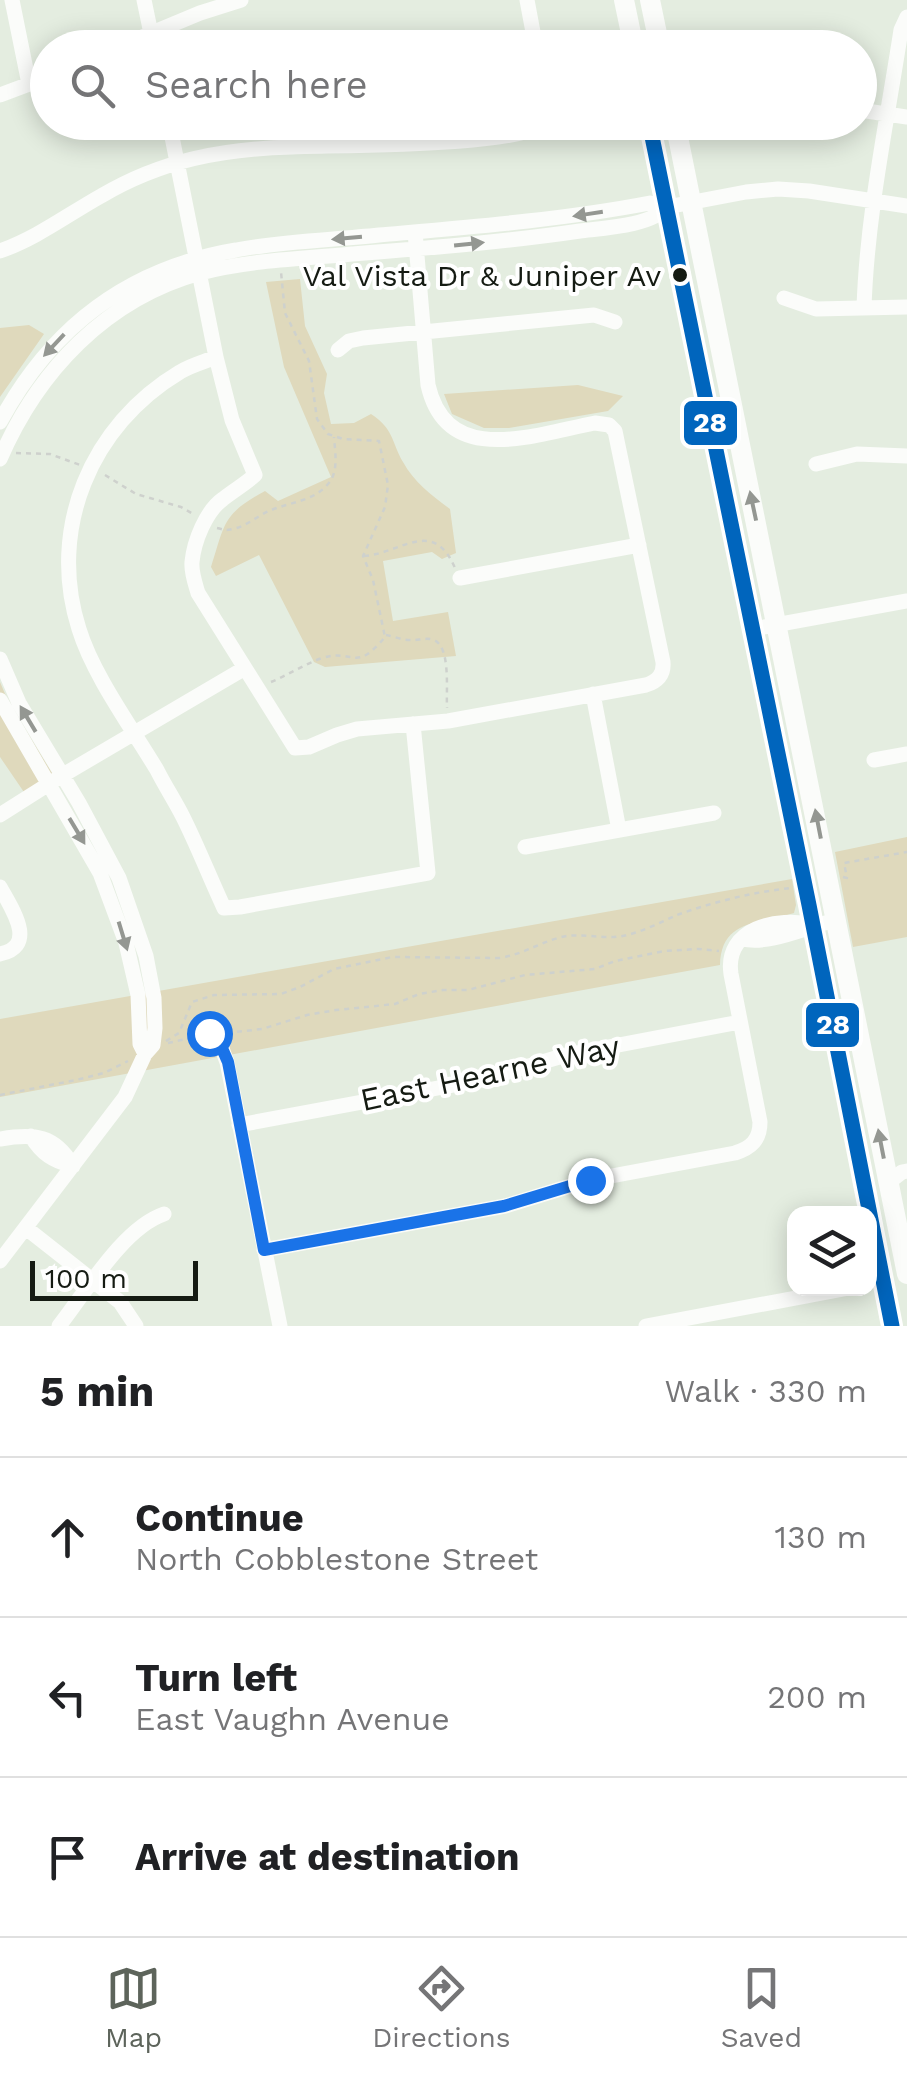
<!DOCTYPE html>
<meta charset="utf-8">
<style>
:root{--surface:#fff;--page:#f2f2f2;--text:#202124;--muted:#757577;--line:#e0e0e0;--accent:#5d645b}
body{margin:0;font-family:"Work Sans",sans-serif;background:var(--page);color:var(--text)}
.controls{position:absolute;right:30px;bottom:30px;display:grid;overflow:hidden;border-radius:20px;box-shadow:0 5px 25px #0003}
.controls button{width:90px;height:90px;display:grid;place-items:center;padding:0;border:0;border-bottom:2px solid var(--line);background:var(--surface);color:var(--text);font:50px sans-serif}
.scale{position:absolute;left:30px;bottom:25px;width:168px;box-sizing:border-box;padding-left:10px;border:5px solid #151b13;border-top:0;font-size:28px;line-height:35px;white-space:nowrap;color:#151b13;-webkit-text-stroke:8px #fff;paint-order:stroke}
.stop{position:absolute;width:30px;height:30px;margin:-22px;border:8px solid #1a73e8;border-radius:50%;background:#fff}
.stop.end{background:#1a73e8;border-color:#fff;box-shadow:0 2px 10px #0008}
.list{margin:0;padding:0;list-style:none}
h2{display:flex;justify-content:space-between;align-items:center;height:130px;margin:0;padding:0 40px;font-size:42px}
h2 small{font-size:32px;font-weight:400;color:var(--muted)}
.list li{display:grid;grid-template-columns:65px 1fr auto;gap:30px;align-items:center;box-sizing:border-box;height:160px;padding:0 40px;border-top:2px solid var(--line)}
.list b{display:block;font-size:38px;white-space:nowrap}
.list p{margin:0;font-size:32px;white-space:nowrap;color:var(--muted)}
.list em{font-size:32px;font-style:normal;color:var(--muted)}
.icon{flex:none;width:55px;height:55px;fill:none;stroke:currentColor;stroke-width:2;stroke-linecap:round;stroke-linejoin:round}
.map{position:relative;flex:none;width:907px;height:1326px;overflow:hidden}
.search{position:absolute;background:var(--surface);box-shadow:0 5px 25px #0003;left:30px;right:30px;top:30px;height:110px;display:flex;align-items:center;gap:25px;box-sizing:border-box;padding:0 35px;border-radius:55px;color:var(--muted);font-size:38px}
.sheet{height:610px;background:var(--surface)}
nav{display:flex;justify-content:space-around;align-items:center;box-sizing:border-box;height:140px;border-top:2px solid var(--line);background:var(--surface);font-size:28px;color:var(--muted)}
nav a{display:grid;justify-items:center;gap:5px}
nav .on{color:var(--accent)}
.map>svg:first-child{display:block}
</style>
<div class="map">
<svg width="907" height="1326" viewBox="0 0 907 1326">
<rect width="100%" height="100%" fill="#e4ede0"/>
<path fill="#dfd9bc" d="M300 279 305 326 327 374 324 393 331 424 354 423 371 414C394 429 391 441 403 462 414 482 431 495 450 509L456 553 442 559 432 552 383 561 393 621 448 612 456 656 325 667 314 662 259 555 216 576 211 567C225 524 222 514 265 491L278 501 331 477 284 367 266 282Z
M29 325 44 334 0 397V328Z
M578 385 623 396 608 411 509 428H484L452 414 444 394Z
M0 682 8 701 57 781 28 798 0 757Z
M907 837V937L853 947 835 852Z
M792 879 796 905 794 913C761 924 721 918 720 965L0 1097V1019Z"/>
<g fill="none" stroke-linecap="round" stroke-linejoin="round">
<path stroke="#ced1cd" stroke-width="2.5" stroke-dasharray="5 5" stroke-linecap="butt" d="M16 453 50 454 80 465
M105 475 136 494 181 507 193 514
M217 528C226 530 224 531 233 529 247 526 257 516 269 511 289 502 313 502 328 484 339 472 335 452 334 437
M364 556C402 553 433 517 455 568
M386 635C393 636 402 640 409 640 418 641 425 637 434 640 451 647 446 691 447 708
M271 682C288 675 305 664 322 658 355 648 354 674 385 637L373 580 363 556 385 507 388 485 379 441 343 439 328 434 317 419 309 361 285 313 281 272
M843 877 847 878 844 863 907 852
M227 1033 262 1029 307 1015 336 1010 395 1004 419 994 443 990H468L525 975 595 969 615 961 664 951 698 949 719 951
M166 1041 179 1033 192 1002 214 995 281 994 300 987 334 969 392 957 499 958C521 955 537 944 558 938 580 931 604 941 627 935 644 931 661 922 677 915 713 902 753 892 791 888
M168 1043 195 1037
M0 1095 76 1080 104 1073 128 1061"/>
<path stroke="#fbfcfa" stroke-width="15" d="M12 0 29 84
M144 0 154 48
M527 0 536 48
M116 48 200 13 241 0
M0 95 48 77
M860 110 907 117
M169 122 216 357 232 420 255 475C245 484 233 491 223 499 206 511 194 541 192 562 191 572 195 583 198 593L295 748 309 747 337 735 357 729 448 721 646 685C658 681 664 674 663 662L615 431 609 425 595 423C536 434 447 469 428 385L415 232
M406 122 407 144
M0 251C37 238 67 215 101 196 162 160 222 149 292 147 333 145 527 147 548 122
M784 298 816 309 907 307
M864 308C867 214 887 122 901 30L907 17
M338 350 349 341 363 338 594 315 615 322
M216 357C204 362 191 365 180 372 91 425 47 529 79 629 93 675 132 728 157 770 165 786 175 801 183 817 198 847 210 878 224 908L240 907 428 873 413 724
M0 422C51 327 129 268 236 250 283 241 332 240 379 235 470 227 561 220 650 203L667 207 746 192 778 189 809 191 907 206
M0 459C38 371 106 299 200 273 249 260 302 259 352 254 428 248 505 242 580 231 605 228 651 226 667 207
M816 464 857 454 907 456
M460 578 639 545
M753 629 907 601
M0 659 19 703 79 803 119 878 146 956 154 998 155 1028 153 1045 145 1054 125 1097 0 1261
M593 694 619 830
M0 700 100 873 126 943 138 995 140 1044 145 1054
M874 760 907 754
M0 815 63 775 245 668
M525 847 714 813
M0 887C12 909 38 946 0 954
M742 939C773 945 807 926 837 920
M209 1033 221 1046 227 1062 280 1326
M239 1125 481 1080 566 1055 740 1022
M31 1136C42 1154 53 1161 73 1166
M0 1139C34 1133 55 1135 73 1166
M889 1182 902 1172 907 1171
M26 1228 120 1302 136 1326
M264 1250 505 1206 590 1180 735 1153C751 1148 760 1140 760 1122L731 974C724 928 778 916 813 925
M59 1326C86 1292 123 1228 164 1214
M646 1326 849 1288"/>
<path stroke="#fbfcfa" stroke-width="20" d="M624 0 634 48
M650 0 660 48
M649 122 809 905 892 1326
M675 122 907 1274"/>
<defs>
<path id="bus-1" d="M649 122 809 905 892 1326"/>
</defs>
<use href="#bus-1" stroke="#fff" stroke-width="22"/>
<use href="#bus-1" stroke="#0065bd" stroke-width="15"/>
</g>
<defs><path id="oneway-solid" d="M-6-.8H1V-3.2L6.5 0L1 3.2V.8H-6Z" transform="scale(2.5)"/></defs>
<g fill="#949792">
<use href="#oneway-solid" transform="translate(588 214) rotate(171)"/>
<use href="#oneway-solid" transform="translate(347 238) rotate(175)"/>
<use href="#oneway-solid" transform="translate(469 244) rotate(-6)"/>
<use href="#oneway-solid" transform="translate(54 345) rotate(133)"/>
<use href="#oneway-solid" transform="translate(753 506) rotate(-102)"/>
<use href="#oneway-solid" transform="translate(28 719) rotate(-121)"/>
<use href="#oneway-solid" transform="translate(818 824) rotate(-101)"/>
<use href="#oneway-solid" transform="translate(77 831) rotate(59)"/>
<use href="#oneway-solid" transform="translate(123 936) rotate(73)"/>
<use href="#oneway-solid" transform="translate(881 1144) rotate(-101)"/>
</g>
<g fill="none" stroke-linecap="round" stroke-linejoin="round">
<path stroke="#1a73e8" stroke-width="12" d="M209 1033 221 1046 228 1062 264 1250 504 1206 590 1180"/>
</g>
<circle fill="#151b13" stroke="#fff" stroke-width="4" cx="680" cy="275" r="9"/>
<g text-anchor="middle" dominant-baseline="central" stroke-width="8" stroke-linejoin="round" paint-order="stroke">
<g font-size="30" fill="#151b13" stroke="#fff" text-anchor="end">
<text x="661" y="275">Val Vista Dr &amp; Juniper Av</text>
</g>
<g font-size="32" fill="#151b13" stroke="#fff">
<text transform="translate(490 1073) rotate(-12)">East Hearne Way</text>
</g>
</g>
<g stroke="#fff" stroke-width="4">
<rect x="682" y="399" width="57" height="48" rx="10" fill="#0065bd"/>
<rect x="804" y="1001" width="57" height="48" rx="10" fill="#0065bd"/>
</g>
<g font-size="28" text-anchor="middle" font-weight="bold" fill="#fff">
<text x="710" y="432">28</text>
<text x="833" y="1034">28</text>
</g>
</svg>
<div class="controls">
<button><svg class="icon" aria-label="layers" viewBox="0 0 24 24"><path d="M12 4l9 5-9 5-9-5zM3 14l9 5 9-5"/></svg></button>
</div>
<div class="scale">100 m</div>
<div class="stop" style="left:209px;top:1033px"></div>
<div class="stop end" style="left:590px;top:1180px"></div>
<div class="search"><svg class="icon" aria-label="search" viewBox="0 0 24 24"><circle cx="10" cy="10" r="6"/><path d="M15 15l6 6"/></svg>Search here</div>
</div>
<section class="sheet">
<h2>5 min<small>Walk · 330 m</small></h2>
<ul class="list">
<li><svg class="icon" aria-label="ahead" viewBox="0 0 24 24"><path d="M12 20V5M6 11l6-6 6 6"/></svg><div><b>Continue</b><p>North Cobblestone Street</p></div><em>130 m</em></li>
<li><svg class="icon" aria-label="left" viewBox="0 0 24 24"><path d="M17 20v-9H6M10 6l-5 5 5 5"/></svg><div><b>Turn left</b><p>East Vaughn Avenue</p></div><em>200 m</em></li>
<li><svg class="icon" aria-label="arrive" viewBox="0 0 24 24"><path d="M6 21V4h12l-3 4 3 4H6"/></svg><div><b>Arrive at destination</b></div></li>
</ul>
</section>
<nav>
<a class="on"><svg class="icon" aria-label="map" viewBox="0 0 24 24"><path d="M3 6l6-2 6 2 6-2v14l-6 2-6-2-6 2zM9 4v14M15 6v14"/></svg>Map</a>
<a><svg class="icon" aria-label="directions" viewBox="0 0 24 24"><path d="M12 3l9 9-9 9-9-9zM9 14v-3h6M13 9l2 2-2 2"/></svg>Directions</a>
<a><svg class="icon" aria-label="saved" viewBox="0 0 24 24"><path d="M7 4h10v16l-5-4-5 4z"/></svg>Saved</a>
</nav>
